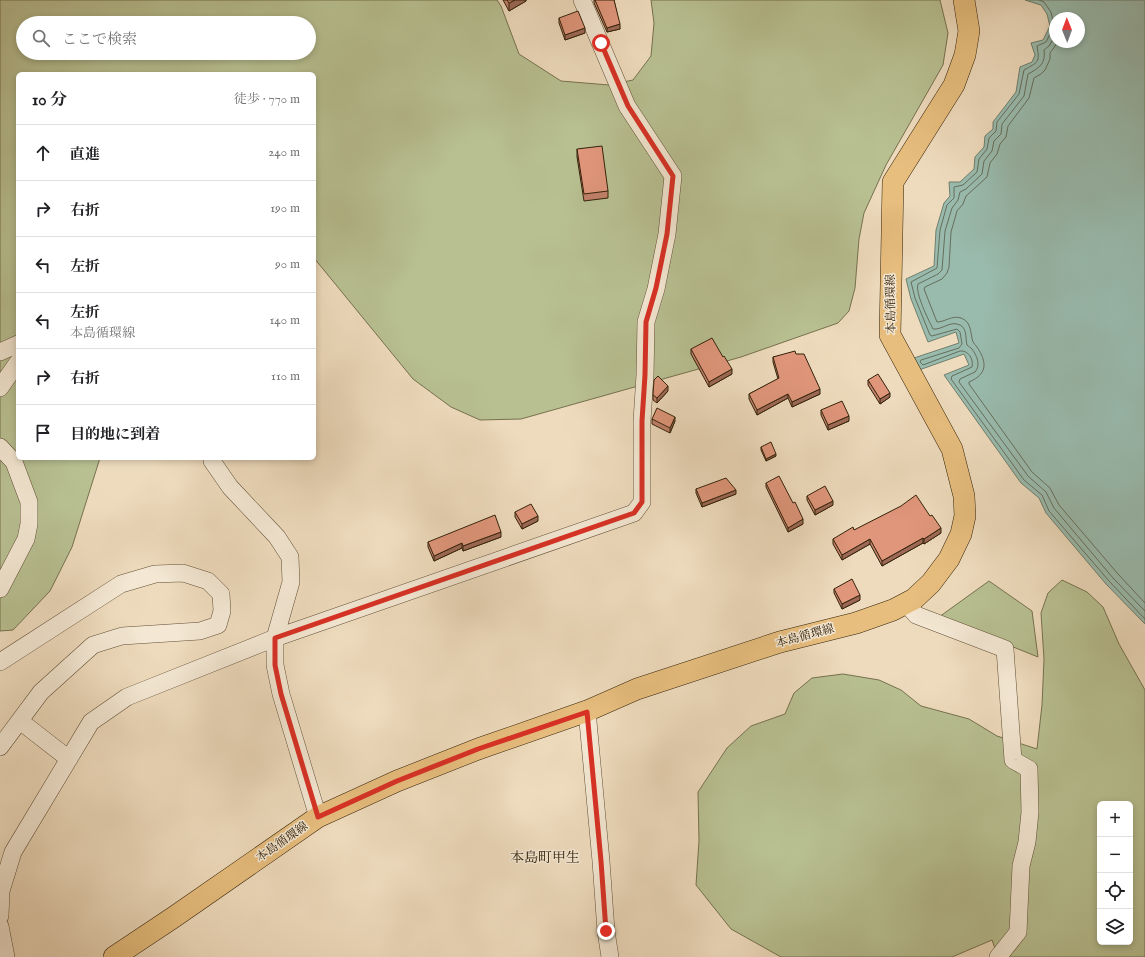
<!DOCTYPE html>
<html lang="ja">
<meta charset="utf-8">
<style>
:root{--surface:#fff;--page:#f2f2f2;--text:#202124;--muted:#757577;--line:#e0e0e0}
body{margin:0;font-family:"IM FELL English","Noto Serif JP",serif;background:var(--page);color:var(--text)}
.controls{position:absolute;right:12px;bottom:12px;display:grid;overflow:hidden;border-radius:6px;box-shadow:0 2px 6px #0003}
.controls button{width:36px;height:36px;display:grid;place-items:center;padding:0;border:0;border-bottom:1px solid var(--line);background:var(--surface);color:var(--text);font:20px sans-serif}
.compass{position:absolute;left:1049px;top:12px;width:36px;height:36px;border-radius:50%;background:var(--surface);box-shadow:0 2px 6px #0003;rotate:359deg}
.stop{position:absolute;width:12px;height:12px;margin:-9px;border:3px solid #d93025;border-radius:50%;background:#fff}
.stop.end{background:#d93025;border-color:#fff;box-shadow:0 1px 4px #0008}
.list{margin:0;padding:0;list-style:none}
h2{display:flex;justify-content:space-between;align-items:center;height:52px;margin:0;padding:0 16px;font-size:17px}
h2 small{font-size:13px;font-weight:400;color:var(--muted)}
.list li{display:grid;grid-template-columns:26px 1fr auto;gap:12px;align-items:center;box-sizing:border-box;height:56px;padding:0 16px;border-top:1px solid var(--line)}
.list b{display:block;font-size:15px;white-space:nowrap}
.list p{margin:0;font-size:13px;white-space:nowrap;color:var(--muted)}
.list em{font-size:13px;font-style:normal;color:var(--muted)}
.icon{flex:none;width:22px;height:22px;fill:none;stroke:currentColor;stroke-width:2;stroke-linecap:round;stroke-linejoin:round}
.map{position:relative;flex:none;width:1145px;height:957px;overflow:hidden}
.search{position:absolute;background:var(--surface);box-shadow:0 2px 6px #0003;left:16px;top:16px;width:300px;height:44px;display:flex;align-items:center;gap:10px;box-sizing:border-box;padding:0 14px;border-radius:22px;color:var(--muted);font-size:15px}
.panel{position:absolute;background:var(--surface);box-shadow:0 2px 6px #0003;left:16px;top:72px;width:300px;height:388px;border-radius:6px}
.map>svg:first-child{display:block}
</style>
<div class="map">
<svg width="1145" height="957" viewBox="0 0 1145 957">
<rect width="100%" height="100%" fill="#eedbbd"/>
<filter id="stains"><feTurbulence type="fractalNoise" baseFrequency=".005" numOctaves="4"/><feColorMatrix values="0 0 0 0 .2 0 0 0 0 .09 0 0 0 0 .02 0 0 0 .5 -.17"/></filter>
<radialGradient id="worn" r=".72"><stop offset=".6" stop-color="#630" stop-opacity="0"/><stop offset="1" stop-color="#630" stop-opacity=".3"/></radialGradient>
<path fill="#b8c092" stroke="#76714e" fill-rule="evenodd" d="M0 0H497L501 6 519 54 561 81 609 85 633 80 651 56 654 23 651 0H940L948 33 943 65 886 165 864 213 859 239 855 288 849 311 838 323 741 357 521 419 480 420 451 407 413 379 314 258V74H18V458H100L72 547 50 591 13 630 0 631ZM23 23H309V53H23Z
M1062 580 1087 592 1103 607 1119 644 1145 690V957H998L992 940 952 957H781L731 929 696 885 699 841 698 792 727 748 751 726 785 714 794 693 812 678 843 674 879 680 901 690 921 706 969 719 997 736 1037 749 1042 705 1044 659 1041 613 1048 593ZM1100 804H1130V942H1100Z
M989 581 1032 611 1038 657 939 617Z"/>
<path fill="#99bbae" stroke="#707e6c" fill-rule="evenodd" d="M1025 0H1145V624L1106 584 1046 513 1039 498 1021 483 944 375 969 365 964 354 919 370 914 358 959 343 956 332 928 342 911 299 906 279 934 266 936 230 944 203 950 196 949 182H960L974 169 975 157 984 147 985 136 993 129V122L1016 92 1020 67 1032 62 1035 55 1031 43 1043 40 1050 26 1047 14 1041 5ZM1055 18H1079V42H1055Z"/>
<g fill="none" stroke-linecap="round" stroke-linejoin="round">
<path stroke="#666e5c" stroke-width="1" d="M1039 0 1044 2 1051 12 1054 26 1046 42 1037 46C1040 63 1038 62 1024 70L1019 94 997 122 996 131 989 138 987 149 979 159 977 172 963 185 954 187V198L947 205 940 230 937 268 911 282 915 298 930 335 932 336 957 329 960 332 962 344 959 348 921 360 920 362 923 365 960 351C968 350 974 359 972 367L952 376 951 379 1024 480 1042 495 1049 511 1109 581 1145 619
M1055 36 1049 46 1044 50C1046 64 1039 68 1028 74L1024 96 1002 124 1001 134 994 141 992 151 984 161 982 174 966 189 960 192 958 200 952 208 945 231 942 270 938 274 918 284C915 293 928 319 933 329 941 330 949 322 957 324 968 326 965 338 967 345 968 346 971 348 972 349 977 356 981 365 975 372L960 379 959 382 1028 476 1046 492 1054 508 1113 578 1145 611
M1058 42 1050 53V59L1045 70 1041 74 1034 78 1029 98 1008 126 1006 137 1000 144 997 154 990 163 987 177 966 196 963 204 957 211 951 232 949 267 947 273 942 279 925 287 924 289 937 322C945 322 952 315 961 318 972 322 970 333 973 342 974 343 976 346 977 347 987 362 988 374 969 382V384L1032 472 1050 488 1059 505 1118 574 1145 603"/>
<defs>
<path id="minor" d="M0 352 18 344
M0 388 18 362
M0 447 14 462 29 502V524L26 539 0 589
M212 458V461L230 487 277 537 290 557 291 582 275 638V665L281 694 318 817
M906 603 916 615 1005 649 1013 760 1029 769 1030 812 1027 842 1021 866 1018 932 998 957
M0 662 121 584 155 574 183 573 208 581 221 594 222 611 218 625 200 631 122 636 93 645 41 692 0 747
M587 711 601 861 606 931 610 957
M20 721 69 759
M0 916 1 891 13 852 91 722 127 697 275 638 634 513 642 502V421L645 375 646 322 656 289 667 234 673 176 627 106 582 0
M0 926 6 957"/>
<path id="major" d="M114 957 174 917 318 817 397 781 478 749 587 711 637 689 780 642 856 623 893 610 914 599 931 583 949 559 961 534 965 516 964 496 952 449 890 335 893 182 954 85 965 55 969 31 964 0"/>
</defs>
<use href="#minor" stroke="#625037" stroke-width="18"/>
<use href="#major" stroke="#33220a" stroke-width="22"/>
<use href="#minor" stroke="#f4e8d4" stroke-width="17"/>
<use href="#major" stroke="#e7be7e" stroke-width="21"/>
</g>
<path fill="#c1816a" stroke="#33220a" d="M503 0H526V1L509 11Z
M594 0H614L620 29 607 32 594 3Z
M559 18 585 33 565 40 559 23Z
M577 149 608 191V198L584 201 577 157Z
M691 349 732 374 709 387 691 354Z
M796 354 820 394 792 407 788 398 757 415 749 399V394L778 379 773 362V357Z
M868 380 890 397 880 404 868 385Z
M668 391 657 403 653 400V395Z
M821 410 849 421 828 430 821 415Z
M652 419 675 421 670 433 652 424Z
M761 447 776 456 766 461 761 450Z
M766 483 803 524 788 532 766 487Z
M696 489 736 494 702 507 696 493Z
M807 496 833 505 815 515 807 500Z
M515 512 538 521 522 529 515 517Z
M854 530 941 533 924 544 923 543 882 566 870 544 842 560 833 544V539Z
M501 537 463 551 462 548 434 561 428 547V542Z
M834 589 860 600 842 609 834 593Z"/>
<path fill="#9d6956" stroke="#33220a" d="M515 0H526V1L509 11V3Z
M620 24V29L607 32V28Z
M585 28V33L565 40V35Z
M732 369V374L709 387V382Z
M668 386V391L657 403V398Z
M820 389V394L792 407V402Z
M890 393V397L880 404V399Z
M788 394V398L757 415V410Z
M849 416V421L828 430V425Z
M675 417V421L670 433V428Z
M776 454V456L766 461V459Z
M736 490V494L702 507V503Z
M833 501V505L815 515V510Z
M538 516V521L522 529V524Z
M803 519V524L788 532V528Z
M941 528V533L924 544V539Z
M501 532V537L463 551V546Z
M923 538V543L882 566V561Z
M870 539V544L842 560V555Z
M462 543V548L434 561V556Z
M860 595V600L842 609V604Z"/>
<path fill="#e0967b" stroke="#33220a" d="M507 0H515L509 3Z
M595 0H614L620 24 607 28Z
M578 11 585 28 565 35 559 18Z
M602 146 608 191 584 194 577 149Z
M712 338 723 357 724 356 732 369 709 382 691 349Z
M795 351 796 354H804L820 389 792 402 788 394 757 410 749 394 779 378 773 357Z
M878 374 890 393 880 399 868 380Z
M658 376 668 386 657 398 653 395 654 380Z
M842 401 849 416 828 425 821 410Z
M657 408 675 417 670 428 652 419Z
M771 442 776 454 766 459 761 447Z
M779 476 793 503 795 502 803 519 788 528 766 483Z
M726 478 736 490 702 503 696 489Z
M825 486 833 501 815 510 807 496Z
M916 495 930 516 932 515 941 528 924 539 923 538 882 561 870 539 842 555 833 539 853 527 854 530 901 506Z
M531 504 538 516 522 524 515 512Z
M495 515 501 532 463 546 462 543 434 556 428 542Z
M852 579 860 595 842 604 834 589Z"/>
<g fill="none" stroke-linecap="round" stroke-linejoin="round">
<path stroke="#d93025" stroke-width="5" d="M601 43 628 106 673 176 667 234 656 288 646 322 645 375 642 421V502L634 513 275 638V665L281 694 318 817 397 781 478 749 587 712 601 861 606 931"/>
</g>
<g text-anchor="middle" dominant-baseline="central" stroke-width="3" stroke-linejoin="round" paint-order="stroke">
<g font-size="12" fill="#33220a" stroke="#f4e8d4">
<text transform="translate(891 304) rotate(-91)">本島循環線</text>
<text transform="translate(805 636) rotate(-15)">本島循環線</text>
<text transform="translate(282 842) rotate(-35)">本島循環線</text>
</g>
<g font-size="14" fill="#33220a" stroke="#f4e8d4">
<text x="545" y="858">本島町甲生</text>
</g>
</g>
<rect width="100%" height="100%" filter="url(#stains)"/>
<rect width="100%" height="100%" fill="url(#worn)"/>
</svg>
<div class="controls">
<button>+</button>
<button>−</button>
<button><svg class="icon" aria-label="locate" viewBox="0 0 24 24"><circle cx="12" cy="12" r="6"/><path d="M12 2v4M12 18v4M2 12h4M18 12h4"/></svg></button>
<button><svg class="icon" aria-label="layers" viewBox="0 0 24 24"><path d="M12 4l9 5-9 5-9-5zM3 14l9 5 9-5"/></svg></button>
</div>
<svg class="compass" viewBox="-18 -18 36 36"><path d="M0-13l5 13h-10z" fill="#e53935"/><path d="M0 13l5-13h-10z" fill="#757577"/></svg>
<div class="stop" style="left:601px;top:43px"></div>
<div class="stop end" style="left:606px;top:931px"></div>
<div class="search"><svg class="icon" aria-label="search" viewBox="0 0 24 24"><circle cx="10" cy="10" r="6"/><path d="M15 15l6 6"/></svg>ここで検索</div>
<section class="panel">
<h2>10 分<small>徒歩 · 770 m</small></h2>
<ul class="list">
<li><svg class="icon" aria-label="ahead" viewBox="0 0 24 24"><path d="M12 20V5M6 11l6-6 6 6"/></svg><div><b>直進</b></div><em>240 m</em></li>
<li><svg class="icon" aria-label="right" viewBox="0 0 24 24"><path d="M7 20v-9h11M14 6l5 5-5 5"/></svg><div><b>右折</b></div><em>190 m</em></li>
<li><svg class="icon" aria-label="left" viewBox="0 0 24 24"><path d="M17 20v-9H6M10 6l-5 5 5 5"/></svg><div><b>左折</b></div><em>90 m</em></li>
<li><svg class="icon" aria-label="left" viewBox="0 0 24 24"><path d="M17 20v-9H6M10 6l-5 5 5 5"/></svg><div><b>左折</b><p>本島循環線</p></div><em>140 m</em></li>
<li><svg class="icon" aria-label="right" viewBox="0 0 24 24"><path d="M7 20v-9h11M14 6l5 5-5 5"/></svg><div><b>右折</b></div><em>110 m</em></li>
<li><svg class="icon" aria-label="arrive" viewBox="0 0 24 24"><path d="M6 21V4h12l-3 4 3 4H6"/></svg><div><b>目的地に到着</b></div></li>
</ul>
</section>
</div>
